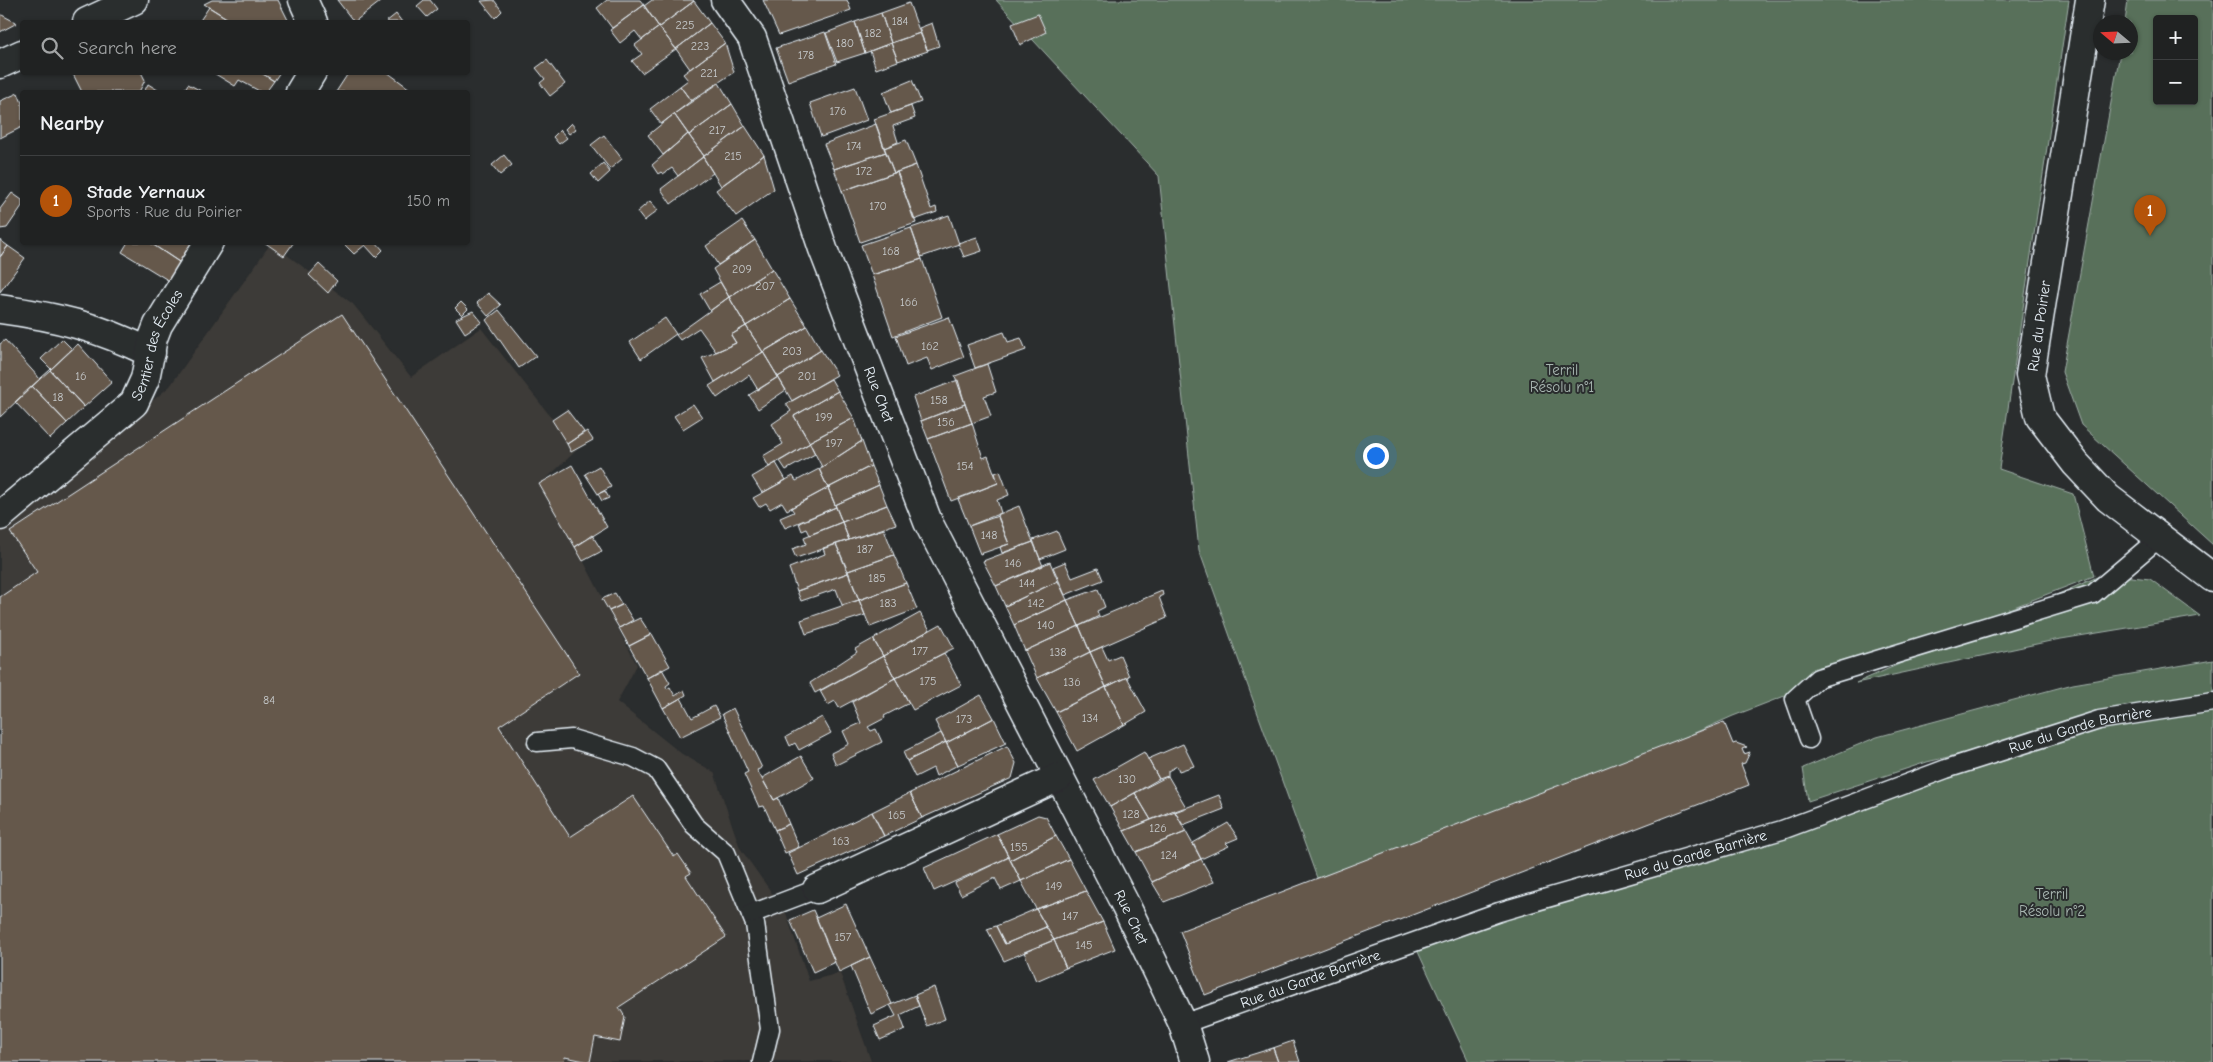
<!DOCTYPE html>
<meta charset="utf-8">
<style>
:root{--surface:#202222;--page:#282a2a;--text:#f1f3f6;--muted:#a2a4a5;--line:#3d3f40;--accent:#b45309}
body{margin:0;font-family:"Comic Neue",sans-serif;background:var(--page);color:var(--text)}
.controls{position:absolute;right:15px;top:15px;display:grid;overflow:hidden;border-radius:5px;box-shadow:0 1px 4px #0004}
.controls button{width:45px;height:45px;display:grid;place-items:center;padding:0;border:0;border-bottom:1px solid var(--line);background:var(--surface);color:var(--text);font:25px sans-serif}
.compass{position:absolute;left:2093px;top:15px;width:45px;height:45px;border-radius:50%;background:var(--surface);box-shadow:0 1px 4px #0004;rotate:289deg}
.you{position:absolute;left:1375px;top:455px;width:18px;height:18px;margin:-12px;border:4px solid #fff;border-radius:50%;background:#1a73e8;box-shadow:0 0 0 8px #1a73e833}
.badge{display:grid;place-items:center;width:32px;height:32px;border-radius:50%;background:var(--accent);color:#fff;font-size:16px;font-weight:700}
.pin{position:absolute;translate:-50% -41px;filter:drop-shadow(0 1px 2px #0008)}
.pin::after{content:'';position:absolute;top:26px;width:18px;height:15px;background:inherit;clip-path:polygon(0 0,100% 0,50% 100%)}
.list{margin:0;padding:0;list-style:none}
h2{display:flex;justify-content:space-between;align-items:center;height:65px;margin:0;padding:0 20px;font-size:21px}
h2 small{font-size:16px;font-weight:400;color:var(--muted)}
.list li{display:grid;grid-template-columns:32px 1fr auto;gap:15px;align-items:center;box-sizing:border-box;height:90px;padding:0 20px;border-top:1px solid var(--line)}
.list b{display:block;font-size:19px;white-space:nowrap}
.list p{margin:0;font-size:16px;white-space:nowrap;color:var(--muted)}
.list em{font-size:16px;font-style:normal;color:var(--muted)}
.icon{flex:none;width:28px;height:28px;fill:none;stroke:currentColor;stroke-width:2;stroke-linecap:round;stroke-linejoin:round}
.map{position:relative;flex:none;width:2213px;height:1062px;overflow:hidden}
.search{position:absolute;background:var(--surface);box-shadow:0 1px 4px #0004;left:20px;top:20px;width:450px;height:55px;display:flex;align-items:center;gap:12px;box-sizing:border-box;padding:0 18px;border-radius:5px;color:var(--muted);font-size:19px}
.panel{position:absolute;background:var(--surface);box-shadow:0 1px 4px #0004;left:20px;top:90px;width:450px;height:155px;border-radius:5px}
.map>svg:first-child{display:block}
</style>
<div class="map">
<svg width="2213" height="1062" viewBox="0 0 2213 1062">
<rect width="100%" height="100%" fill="#2a2d2e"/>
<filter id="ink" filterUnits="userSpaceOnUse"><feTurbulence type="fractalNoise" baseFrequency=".02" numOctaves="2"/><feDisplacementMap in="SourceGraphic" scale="10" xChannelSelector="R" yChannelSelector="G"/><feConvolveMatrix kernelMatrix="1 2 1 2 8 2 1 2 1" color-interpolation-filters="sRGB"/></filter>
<g filter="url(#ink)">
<path fill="#3c3a37" d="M271 243 353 304 411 377 481 328 577 450 543 482 637 665 617 702 682 754 714 772 740 848 786 913 809 981 840 973 871 1061 0 1062V530L170 386Z"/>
<path fill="#596f5a" stroke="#a0b0a9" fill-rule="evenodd" d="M996 0H2069L1999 469 2073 494 2094 576 1733 716 1503 818 1317 878 1199 550 1159 176Z
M2128 0H2213V545L2081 425 2062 372 2120 53 2130 52V22H2125ZM2157 19H2194V101H2157Z
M2104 574 2150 579 2200 616 2055 640 1856 683Z
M2213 660V1062H1469L1413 941 2073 727 1927 762 1808 801 1803 768 1877 737 2073 684Z"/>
<path fill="#65584c" stroke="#e8f1f8" d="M212 0H278L289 22H233L204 4Z
M337 0H378L380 2 354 22Z
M424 0H430L437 9 427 17 417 6Z
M494 0 502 11 495 18 481 1Z
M607 0H640L644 5 612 28 597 8Z
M652 0H693L694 1 659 27 644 6Z
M763 0H847L851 10 779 35Z
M694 1 710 23 676 49 659 27Z
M909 3 920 33 891 43 881 13Z
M644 5 659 27 642 40 635 31 620 43 610 30Z
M209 7 233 22H199Z
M881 13 891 43 865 53 855 22Z
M0 14 17 23 0 32Z
M396 14 402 22H386Z
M1038 14 1046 32 1020 45 1012 24Z
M855 22 865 53 837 62 826 33Z
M710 23 725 43 690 69 676 49Z
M932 23 939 46 927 50 919 28Z
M659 27 676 49 642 73 632 61 642 54 635 45Z
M825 32 836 64 788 81 776 48Z
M920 33 928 51 898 61 891 43Z
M725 43 734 72 691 101 680 86 688 80 683 74Z
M891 43 898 61 876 69 870 51Z
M547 60 565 84 550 96 540 83 545 79 536 68Z
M72 72H141L145 80 139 92H82Z
M212 72H260L274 81 266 92H261L239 80 235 86Z
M260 72H280L274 81Z
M349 72H387L414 92H336Z
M912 80 921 102 891 113 883 92Z
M719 83 732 104 689 135 674 114Z
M148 84 161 92H144Z
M188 84 203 92H183Z
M680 86 691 101 661 124 650 109Z
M855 87 867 120 821 137 810 103Z
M18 93 22 103V127L0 138V101Z
M732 104 745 126 704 156 689 135Z
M911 106 915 118 893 126 898 142 884 148 874 119Z
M674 114 688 134 663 155 648 135Z
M571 123 576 129 569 134 565 129Z
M876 124 886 152 834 169 824 144Z
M745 126 764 155 721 186 703 157Z
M560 130 567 138 559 144 553 137Z
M688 134 704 156 678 176 672 168 663 174 661 172 658 174 652 165Z
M604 135 622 159 610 169 591 145Z
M906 140 916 165 894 173 884 148Z
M886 152 894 173 842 191 834 169Z
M504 155 512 165 500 175 492 165Z
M764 155 774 189 736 216 716 190Z
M703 157 713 173 671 204 661 189Z
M603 163 610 172 598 183 591 174Z
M916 165 931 209 936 207 937 212 914 220 897 172Z
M897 172 916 223 860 242 842 191Z
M12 193 22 200V206L7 228 0 229V209Z
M650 201 658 210 644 221 637 212Z
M949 215 959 244 921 257 911 228Z
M742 221 755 240 718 265 706 246Z
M911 228 922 259 872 275 861 245Z
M977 237 982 251 964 257 958 243Z
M0 240 8 246 0 257Z
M755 240 772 269 729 297 713 269Z
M128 242H149L182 264 171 282 122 252Z
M149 242H195L182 264Z
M264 242H294L284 256Z
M342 242H376L383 250 376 257 365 245 354 254Z
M8 246 25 258 0 292V257Z
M922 259 942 317 893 336 872 275Z
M319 264 337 281 328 293 309 275Z
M772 269 790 299 746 326 729 297Z
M720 282 729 297 710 311 700 294Z
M488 293 501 305 488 316 477 303Z
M729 297 746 326 731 335 736 343 716 352 699 328 680 340 676 335Z
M790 299 807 326 763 352 746 326Z
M461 302 468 309 462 315 455 308Z
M499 310 536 356 519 368 486 320Z
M473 311 482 322 465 333 456 319Z
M342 314 579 673 499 726 570 837 633 796 674 857 678 854 691 873 686 876 726 937 619 1007 625 1017 620 1042 595 1037 590 1062 565 1057 564 1062H0V597L37 572 10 532Z
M949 317 964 357 932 370 927 358 906 366 896 336Z
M665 318 676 334 641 359 630 342Z
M746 326 763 352 715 382 702 358 736 343 731 335Z
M807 326 821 350 778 377 763 352Z
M1004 332 1008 342 1021 338 1026 350 975 368 967 345Z
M62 339 72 349 51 369 41 359Z
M5 340 40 379 0 417V344Z
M78 344 112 382 84 407 50 370Z
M821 350 837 375 792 401 778 377Z
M763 352 778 377 758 390 749 375 717 398 709 386Z
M987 364 996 392 984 396 991 416 972 423 955 376Z
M50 370 84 407 67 423 32 386Z
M778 377 786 390 758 409 749 395Z
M831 379 838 391 794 416 810 443 769 467 763 456 783 444 772 424 791 411 786 404Z
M958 380 965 404 921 421 913 397Z
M32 386 67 423 50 439 15 402Z
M838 391 854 418 809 442 794 416Z
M693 404 702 417 683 429 674 416Z
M965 404 972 423 928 439 921 421Z
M567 410 584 432 567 444 552 420Z
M854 418 862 441 822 467 809 442Z
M972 423 983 458 988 456 998 483 951 501 928 439Z
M587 431 593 440 571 452 567 444Z
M862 441 871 466 828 488 819 469Z
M810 443 815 454 786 470 780 461Z
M776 463 786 480 762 493 752 477Z
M572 465 607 527 575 547 539 484Z
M599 466 611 487 598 494 585 474Z
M871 466 879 485 835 505 828 488Z
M819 469 828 488 787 510 782 502 770 509 766 503 759 507 753 498 793 476 796 481Z
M1000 471 1009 495 997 500 1001 513 969 526 958 499 998 483 995 473Z
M879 485 887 505 842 522 835 505Z
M828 488 836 507 785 528 780 518 794 512 791 508Z
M605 491 609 498 602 501 598 494Z
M887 505 896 524 849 540 842 522Z
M1019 506 1033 542 1002 553 1000 547 1009 544 997 515Z
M836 507 842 522 810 535 807 529 802 531 799 523Z
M998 516 1009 544 980 554 969 526Z
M842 522 849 540 796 558 792 549 806 544 804 537Z
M884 529 894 555 848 571 836 544Z
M1057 531 1065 549 1040 559 1033 540Z
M592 535 602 551 583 561 575 547Z
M1033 542 1043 566 996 586 983 561Z
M836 544 848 573 797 591 789 568 825 554 823 548Z
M894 555 906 583 859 600 848 571Z
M1050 562 1058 581 1005 606 996 586Z
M1065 562 1072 578 1098 568 1103 580 1065 595 1053 567Z
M848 573 859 600 842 605 836 589 801 601 797 591Z
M1058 581 1067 600 1014 625 1005 606Z
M906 583 917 609 870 627 859 600Z
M1098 589 1105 607 1097 611 1099 616 1079 626 1067 600Z
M1162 591 1163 595 1159 597 1167 618 1090 652 1079 626Z
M615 593 622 605 609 611 602 599Z
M859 600 865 615 806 634 801 620Z
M1067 600 1079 626 1025 651 1014 625Z
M623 604 633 620 619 628 609 611Z
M920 613 930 630 883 656 873 639Z
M640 618 651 635 629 646 619 628Z
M941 624 954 648 895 678 883 656Z
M1079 626 1090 652 1037 678 1025 651Z
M652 634 670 666 647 678 629 646Z
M873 639 883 656 815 693 810 683 857 652 855 649Z
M1102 647 1108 660 1120 655 1129 676 1106 687 1090 652Z
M1090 652 1106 687 1056 712 1037 678Z
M944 653 961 685 913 710 895 678Z
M883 656 895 678 839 708 835 701 828 705 820 691Z
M662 669 670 683 666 686 667 689 670 687 675 696 684 690 686 695 663 708 647 678Z
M1127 677 1146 712 1124 725 1106 687Z
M895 678 909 703 884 716 885 718 868 727 871 731 876 729 882 742 836 765 831 753 849 744 843 731 861 723 852 702Z
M1106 687 1124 725 1077 751 1056 712Z
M981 695 994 718 946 743 935 721Z
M681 698 692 718 714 706 720 717 680 737 663 708Z
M733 708 762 768 757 770 774 800 778 798 789 824 775 830 764 806 759 807 744 774 748 772 722 714Z
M822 717 831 733 799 750 795 743 790 746 786 737Z
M994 718 1006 743 958 765 946 743Z
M1724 722 1733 744 1736 743 1747 747 1742 749 1744 754 1750 752 1745 763 1741 764 1749 785 1205 995 1180 931Z
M941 733 946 742 907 761 903 752Z
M946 742 958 765 936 776 933 768 915 777 907 761Z
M1183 744 1194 766 1179 771 1177 766 1168 771V776L1159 779 1148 759Z
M1007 746 1016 763 1012 778 922 818 910 793Z
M1144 752 1159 779 1110 807 1094 780Z
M801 756 814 778 774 800 762 778Z
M1168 776 1186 807 1151 820 1135 793Z
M910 793 922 818 884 836 872 812Z
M1135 793 1151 820 1124 831 1110 807Z
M1219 795 1224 809 1183 825 1175 812Z
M1174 810 1186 832 1136 852 1124 831Z
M872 812 884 836 798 875 788 853Z
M1038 815 1046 817 1056 836 1010 860 997 834Z
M1228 823 1238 838 1226 843 1229 846 1201 859 1193 843Z
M789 824 799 847 785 853 775 830Z
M1186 832 1201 859 1152 882 1136 852Z
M997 834 1009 857 934 891 924 868Z
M1056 836 1069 859 1021 881 1010 860Z
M1009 857 1021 881 1001 890 995 878 961 895 955 883Z
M1069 859 1086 891 1036 909 1021 881Z
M1201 859 1214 882 1164 902 1152 882Z
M1086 891 1103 922 1054 940 1036 909Z
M846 904 870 957 839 972 816 918Z
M1036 909 1046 927 1005 944 996 926Z
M813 910 835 962 813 972 790 920Z
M1103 922 1115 949 1066 968 1054 940Z
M996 926 1005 944 1046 927 1054 940 1004 961 987 929Z
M1054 940 1066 968 1036 981 1024 952Z
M870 957 892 1004 871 1014 851 966Z
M934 987 945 1019 927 1026 915 995Z
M915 995 919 1006 900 1015 905 1029 880 1040 874 1026 896 1016 890 1005Z
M1293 1041 1300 1062H1278L1273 1048Z
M1273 1048 1278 1062H1228Z"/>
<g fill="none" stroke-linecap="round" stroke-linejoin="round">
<defs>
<g id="service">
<path d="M1809 739 1795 699 1818 678 2093 594 2159 538"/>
<path d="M537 742 572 739 633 757 656 769 694 825 726 853 755 924 770 1029 762 1062"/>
<path d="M751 914 817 889"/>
<path id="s1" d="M1183 1024 1499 912 1782 830 1946 769 2099 720 2213 702"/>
</g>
<g id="minor">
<path d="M303 0 313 22"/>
<path id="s2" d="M725 0 752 38 823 249 928 522 1125 904 1183 1024 1195 1062"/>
<path d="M2090 0 2030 375 2040 417 2076 464 2108 498 2213 578"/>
<path d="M300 92 312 72"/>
<path d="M0 309C59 317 98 327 151 353"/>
<path id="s3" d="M0 516 134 403 145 379 153 338 158 325 209 242"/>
<path d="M817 889 1059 777"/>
</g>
<path id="tertiary" d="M87 22 134 0
M0 64 22 54"/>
</defs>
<use href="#service" stroke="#e8f1f8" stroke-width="21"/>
<use href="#minor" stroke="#e8f1f8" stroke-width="31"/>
<use href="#tertiary" stroke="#e8f1f8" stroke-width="31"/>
<use href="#service" stroke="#2a2d2e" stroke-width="18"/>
<use href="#minor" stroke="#2a2d2e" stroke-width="28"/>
<use href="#tertiary" stroke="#2a2d2e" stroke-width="28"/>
</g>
</g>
<g text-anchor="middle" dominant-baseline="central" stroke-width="4" stroke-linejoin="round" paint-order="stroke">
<g font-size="12" fill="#c7cbcd">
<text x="900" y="21">184</text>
<text x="685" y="25">225</text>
<text x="873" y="33">182</text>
<text x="845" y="43">180</text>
<text x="700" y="46">223</text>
<text x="806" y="55">178</text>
<text x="709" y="73">221</text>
<text x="838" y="111">176</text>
<text x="717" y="130">217</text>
<text x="854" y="146">174</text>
<text x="733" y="156">215</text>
<text x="864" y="171">172</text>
<text x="878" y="206">170</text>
<text x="891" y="251">168</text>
<text x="742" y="269">209</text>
<text x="765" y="286">207</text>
<text x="909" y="302">166</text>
<text x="930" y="346">162</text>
<text x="792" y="351">203</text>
<text x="81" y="376">16</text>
<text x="807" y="376">201</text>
<text x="58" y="397">18</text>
<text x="939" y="400">158</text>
<text x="824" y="417">199</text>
<text x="946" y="422">156</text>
<text x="834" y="443">197</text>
<text x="965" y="466">154</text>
<text x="989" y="535">148</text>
<text x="865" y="549">187</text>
<text x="1013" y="563">146</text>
<text x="877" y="578">185</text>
<text x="1027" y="583">144</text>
<text x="888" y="603">183</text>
<text x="1036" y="603">142</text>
<text x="1046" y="625">140</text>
<text x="920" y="651">177</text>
<text x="1058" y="652">138</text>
<text x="928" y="681">175</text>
<text x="1072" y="682">136</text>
<text x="269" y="700">84</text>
<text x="1090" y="718">134</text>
<text x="964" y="719">173</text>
<text x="1127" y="779">130</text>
<text x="1131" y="814">128</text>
<text x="897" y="815">165</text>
<text x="1158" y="828">126</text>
<text x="841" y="841">163</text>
<text x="1019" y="847">155</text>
<text x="1169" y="855">124</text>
<text x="1054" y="886">149</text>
<text x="1070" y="916">147</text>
<text x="843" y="937">157</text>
<text x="1084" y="945">145</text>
</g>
<g font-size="15" fill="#e8f1f8" stroke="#2a2d2e">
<text transform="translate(2039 326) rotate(-82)">Rue du Poirier</text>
<text stroke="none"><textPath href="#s3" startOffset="238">Sentier des Écoles</textPath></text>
<text stroke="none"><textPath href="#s2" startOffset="425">Rue Chet</textPath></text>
<text stroke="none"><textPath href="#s1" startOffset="945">Rue du Garde Barrière</textPath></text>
<text stroke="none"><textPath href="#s1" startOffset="540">Rue du Garde Barrière</textPath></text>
<text stroke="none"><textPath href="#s2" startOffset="1006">Rue Chet</textPath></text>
<text stroke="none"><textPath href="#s1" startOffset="135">Rue du Garde Barrière</textPath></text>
</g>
<g font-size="15" fill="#a8b6b1" stroke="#2a2d2e">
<text x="1562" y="370">Terril<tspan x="1562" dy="17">Résolu n°1</tspan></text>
<text x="2052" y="894">Terril<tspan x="2052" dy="17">Résolu n°2</tspan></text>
</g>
</g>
</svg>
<div class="controls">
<button>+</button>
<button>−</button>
</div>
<svg class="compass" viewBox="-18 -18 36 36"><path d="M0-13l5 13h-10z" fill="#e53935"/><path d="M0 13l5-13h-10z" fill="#a2a4a5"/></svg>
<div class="you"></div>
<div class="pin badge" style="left:2150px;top:236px">1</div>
<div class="search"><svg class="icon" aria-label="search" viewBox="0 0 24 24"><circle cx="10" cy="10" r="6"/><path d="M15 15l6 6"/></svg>Search here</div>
<section class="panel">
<h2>Nearby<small></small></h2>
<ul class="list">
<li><span class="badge">1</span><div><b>Stade Yernaux</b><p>Sports · Rue du Poirier</p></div><em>150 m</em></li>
</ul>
</section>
</div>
